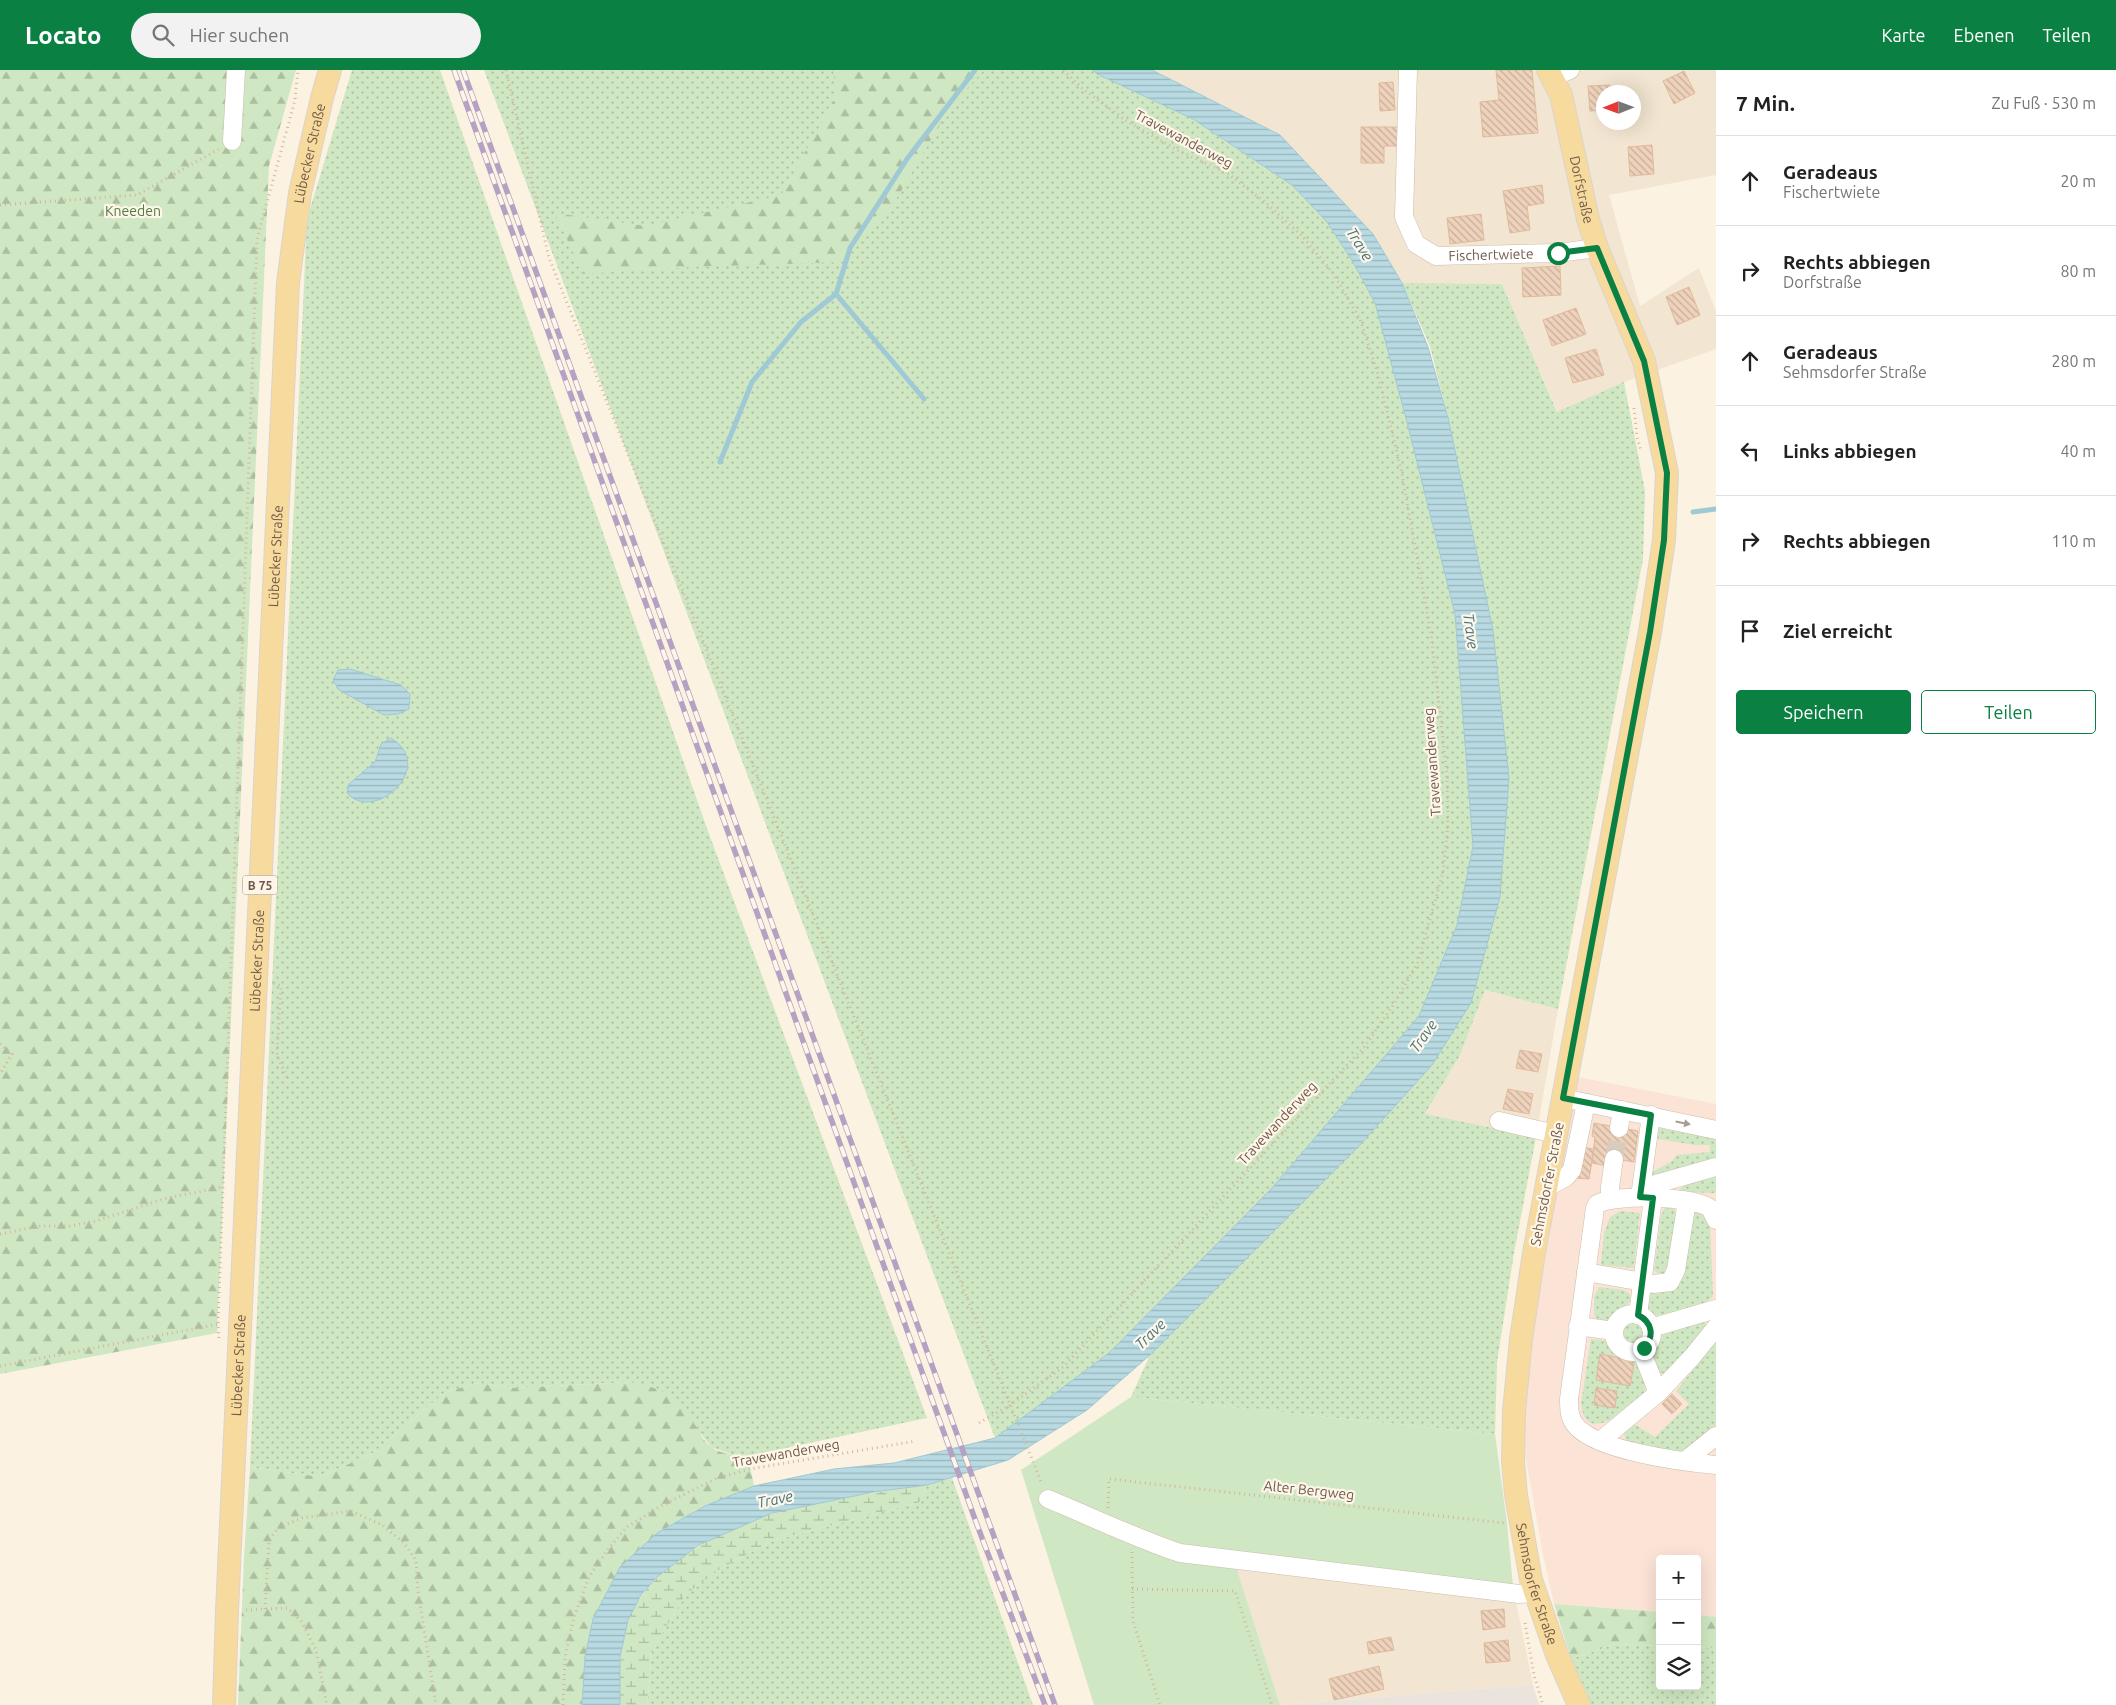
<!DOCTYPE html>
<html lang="de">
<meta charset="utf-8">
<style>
:root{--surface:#fff;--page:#f2f2f2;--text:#222;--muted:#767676;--line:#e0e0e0;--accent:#0b8043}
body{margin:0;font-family:Ubuntu,sans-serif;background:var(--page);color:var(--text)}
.controls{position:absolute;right:15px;bottom:15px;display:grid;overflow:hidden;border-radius:5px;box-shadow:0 5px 20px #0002}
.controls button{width:45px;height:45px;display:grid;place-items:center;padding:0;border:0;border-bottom:1px solid var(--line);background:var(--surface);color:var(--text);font:25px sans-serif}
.compass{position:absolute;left:1596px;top:15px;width:45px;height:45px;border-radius:50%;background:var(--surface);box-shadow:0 5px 20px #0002;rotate:269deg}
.stop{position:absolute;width:15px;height:15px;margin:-11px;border:4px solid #0b8043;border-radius:50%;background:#fff}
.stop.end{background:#0b8043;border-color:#fff;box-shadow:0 1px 5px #0008}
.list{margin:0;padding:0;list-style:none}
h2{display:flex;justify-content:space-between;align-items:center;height:65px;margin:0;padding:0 20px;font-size:21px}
h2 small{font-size:16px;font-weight:400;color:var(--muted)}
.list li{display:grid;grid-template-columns:32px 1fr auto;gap:15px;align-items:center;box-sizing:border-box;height:90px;padding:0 20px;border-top:1px solid var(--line)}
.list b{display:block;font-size:19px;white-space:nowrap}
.list p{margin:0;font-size:16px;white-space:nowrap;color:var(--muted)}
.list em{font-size:16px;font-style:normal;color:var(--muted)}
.actions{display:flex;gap:10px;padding:15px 20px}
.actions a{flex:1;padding:11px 0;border:1px solid var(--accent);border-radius:5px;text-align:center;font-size:18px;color:var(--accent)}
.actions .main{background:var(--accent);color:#fff}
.icon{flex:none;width:28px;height:28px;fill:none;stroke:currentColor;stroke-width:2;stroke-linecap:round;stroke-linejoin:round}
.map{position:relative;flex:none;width:1716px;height:1635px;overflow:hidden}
header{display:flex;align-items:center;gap:30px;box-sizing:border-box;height:70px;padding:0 25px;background:var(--accent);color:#fff}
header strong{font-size:24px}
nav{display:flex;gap:28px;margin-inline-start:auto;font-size:18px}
.search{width:350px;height:45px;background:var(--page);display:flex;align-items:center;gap:12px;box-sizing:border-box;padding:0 18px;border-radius:28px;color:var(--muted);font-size:19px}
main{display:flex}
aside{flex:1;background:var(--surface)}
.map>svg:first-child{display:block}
</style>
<header>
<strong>Locato</strong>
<div class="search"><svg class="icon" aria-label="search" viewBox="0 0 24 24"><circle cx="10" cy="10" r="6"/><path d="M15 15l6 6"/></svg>Hier suchen</div>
<nav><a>Karte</a><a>Ebenen</a><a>Teilen</a></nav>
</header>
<main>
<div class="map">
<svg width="1716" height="1635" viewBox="0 0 1716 1635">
<defs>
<pattern id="grass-dots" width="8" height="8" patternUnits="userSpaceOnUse" patternTransform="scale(1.25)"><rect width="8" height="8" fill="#cfe7c2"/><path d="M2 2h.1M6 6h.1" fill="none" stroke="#acbea0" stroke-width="1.8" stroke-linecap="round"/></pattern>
<pattern id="forest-firs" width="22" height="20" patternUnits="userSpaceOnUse" patternTransform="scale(1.25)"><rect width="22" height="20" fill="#cfe7c2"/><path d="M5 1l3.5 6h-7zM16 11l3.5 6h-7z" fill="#acbea0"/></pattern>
<pattern id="wetland-marsh" width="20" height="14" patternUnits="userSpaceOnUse" patternTransform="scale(1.25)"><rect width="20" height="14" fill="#cfe7c2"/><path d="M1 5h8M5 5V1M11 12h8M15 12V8" fill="none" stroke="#acbea0"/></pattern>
<pattern id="water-rules" width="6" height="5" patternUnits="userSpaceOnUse" patternTransform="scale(1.25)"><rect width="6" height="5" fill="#b8dae3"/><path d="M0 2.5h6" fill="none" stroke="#9ab4ba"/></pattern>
<pattern id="building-back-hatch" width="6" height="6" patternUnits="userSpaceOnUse" patternTransform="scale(1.25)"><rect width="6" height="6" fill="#efd2bb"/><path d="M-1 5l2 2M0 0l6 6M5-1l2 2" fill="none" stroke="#c6ad9a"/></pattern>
</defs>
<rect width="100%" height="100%" fill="#fbf2e2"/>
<path fill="#f2e5d1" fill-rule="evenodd" d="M1152 0H1716V105L1609 125 1640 236 1699 198 1716 241V279L1624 312 1558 343 1502 214 1402 213 1373 164 1280 65ZM1604 22H1634V52H1604Z
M1485 920 1558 939 1536 1067 1425 1045 1460 985Z
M1231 1485 1513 1517 1533 1615 1280 1635Z"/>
<path fill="#fbe3d6" d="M1578 1007 1716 1034V1547L1697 1545V1489H1660V1542L1554 1534 1543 1484 1523 1373 1524 1307Z"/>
<path fill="#eae4dd" d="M1533 1615 1539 1635H1282Z"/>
<path fill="url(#grass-dots)" d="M352 0H440L709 764 927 1348 748 1386 731 1384 711 1377 702 1365 630 1312 516 1318 476 1313 444 1323 373 1383 320 1407 250 1397 307 149Z
M484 0H1093L1097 4 1193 49 1292 115 1327 152 1353 192 1375 233 1407 352 1455 544 1473 776 1457 855 1419 946 1272 1118 1109 1283 995 1368Z
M1402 213 1502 214 1557 342 1624 312 1645 421 1643 489 1558 939 1485 920 1460 985 1425 1044 1536 1067 1514 1183 1497 1292 1495 1364 1131 1327 1150 1285 1359 1076 1432 995 1500 827 1509 708 1493 560 1449 352 1430 276Z
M1659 1058 1716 1069V1090L1655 1107 1651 1106 1652 1102 1671 1092 1677 1085 1710 1082V1075H1695L1658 1069 1655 1064Z
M1716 1105V1122L1714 1123 1676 1122 1687 1113Z
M1665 1137 1674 1139 1677 1145 1667 1201 1664 1204 1657 1203 1654 1200 1661 1146Z
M1620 1141 1640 1143 1634 1198 1601 1195 1604 1163 1610 1147Z
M1696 1141 1704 1145 1710 1154 1713 1226C1707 1236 1666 1248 1654 1245L1647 1237 1651 1222H1671L1680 1214 1691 1148Z
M1599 1217 1623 1220 1630 1224V1232L1608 1250H1599L1594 1246V1227Z
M1704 1251 1707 1256 1705 1260 1665 1303H1659C1652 1288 1647 1276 1661 1263Z
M1621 1263a11 11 0 1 1 22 0a11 11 0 1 1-22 0Z
M1591 1269 1609 1271 1622 1284 1635 1288 1642 1300 1646 1324C1629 1337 1586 1378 1581 1334Z
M1716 1271V1358L1685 1381 1660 1382 1627 1372 1623 1361 1634 1354 1655 1367 1689 1334 1676 1321Z
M952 1408 1033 1635H647L652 1581 685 1525 720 1499 772 1471 920 1432 927 1415Z
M1615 1574 1660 1576V1616H1697V1577L1716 1578V1635H1591L1571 1589Z"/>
<path fill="url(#forest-firs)" d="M0 0H296L269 96 217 1263 0 1304Z
M833 0H984L950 37 894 133 842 192 692 197 583 204 555 143 645 156 781 125 837 25Z
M630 1312C665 1319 675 1325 695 1355 699 1361 704 1372 711 1377 720 1384 737 1385 748 1386L754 1416 705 1436 657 1463 620 1497 593 1549 585 1587 582 1635H238L244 1488 250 1397 320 1407 373 1383 444 1323 476 1313 516 1318Z
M1554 1534 1660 1542V1576L1615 1574 1571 1589Z
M1697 1545 1716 1547V1578L1697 1577Z"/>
<path fill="url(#wetland-marsh)" d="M927 1415 920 1432 772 1471 720 1499 685 1525 652 1581 647 1635H620C619 1607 618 1575 629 1549 651 1494 718 1463 771 1444 785 1439 801 1437 815 1434 852 1426 889 1420 927 1415Z"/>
<path fill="#cfe7c2" d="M1131 1327 1495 1364 1507 1453 1513 1517 1232 1485 1280 1635H1094L1021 1400Z"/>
<path fill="url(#water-rules)" stroke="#9fc9d4" d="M1093 0H1152L1280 65 1373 164 1402 213 1428 277 1449 352 1493 560 1509 708 1500 827 1471 933 1432 995 1359 1076 1150 1285 1087 1340 1008 1390 927 1415 874 1422 772 1443 699 1475 657 1507 641 1525 628 1550 620 1587V1635H582L585 1587 593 1549 620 1497 657 1463 705 1436 754 1416 834 1399 894 1393 995 1368 1109 1283 1272 1118 1419 946 1457 855 1473 776 1455 544 1407 352 1375 233 1353 192 1327 152 1292 115 1193 49 1097 4Z
M350 599 401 615 410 624 409 639 398 644 384 645 339 620 333 610 338 600Z
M391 668C438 697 374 754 347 723L349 714 375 692 381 674Z"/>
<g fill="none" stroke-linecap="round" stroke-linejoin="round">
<path stroke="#9fc9d4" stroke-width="5" d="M836 224 924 329
M720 392 752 312 801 252 836 224 850 178 907 89 975 0
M1693 442 1716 439"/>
</g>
<path fill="url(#building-back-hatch)" stroke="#e0ba9c" d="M1496 0H1532L1538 63 1483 67 1480 32 1499 30Z
M1684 1 1695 23 1674 34 1663 11Z
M1393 12 1395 40 1380 41 1379 13Z
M1610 15V22H1604V40L1590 41 1588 16Z
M1361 57H1400V76H1384V93H1361Z
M1652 75 1654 104 1630 106 1628 77Z
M1542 115 1544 133 1527 136 1530 160 1510 163 1503 121Z
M1481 144 1484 170 1450 174 1447 148Z
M1560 196 1561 225 1523 227 1522 198Z
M1689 217 1700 245 1677 255 1666 227Z
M1576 238 1586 264 1552 276 1543 250Z
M1596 279 1604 305 1573 313 1565 288Z
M1520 980 1542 984 1538 1002 1516 998Z
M1508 1019 1533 1024 1529 1044 1503 1039Z
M1594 1053 1638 1061 1634 1092 1608 1088 1607 1096 1592 1093 1595 1067 1592 1066Z
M1581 1077 1594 1079 1589 1109 1577 1108Z
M1600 1284 1621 1288 1634 1294 1630 1316 1596 1310Z
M1596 1318 1617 1321 1615 1338 1594 1335Z
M1672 1324 1682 1334 1672 1344 1662 1334Z
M1504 1539 1505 1557 1483 1560 1481 1541Z
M1391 1567 1394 1580 1369 1584 1367 1572Z
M1508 1570 1510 1591 1486 1593 1484 1573Z
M1379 1596 1384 1619 1334 1630 1329 1609Z"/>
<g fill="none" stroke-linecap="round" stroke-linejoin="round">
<path stroke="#d8ccbc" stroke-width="18" stroke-dasharray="18 9" stroke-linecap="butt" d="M1614 1089 1619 1058"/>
<defs>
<g id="minor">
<path id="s1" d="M1408 0 1404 147 1416 174 1436 186 1558 183 1597 178"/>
<path d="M1553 7 1570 0"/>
<path d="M232 71 236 0"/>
<path d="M1563 1028 1716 1060"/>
<path d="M1499 1051 1556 1064"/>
<path d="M1619 1058 1622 1040"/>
<path d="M1546 1118 1566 1107 1572 1100 1586 1033"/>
<path d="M1640 1127 1656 1114 1716 1097"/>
<path d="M1640 1127 1651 1045"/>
<path d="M1610 1130V1117L1614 1089"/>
<path d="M1716 1150 1710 1138C1691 1126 1617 1124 1597 1134L1595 1138 1569 1329C1569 1339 1569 1349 1577 1357 1599 1381 1683 1392 1716 1395"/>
<path d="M1586 1202 1654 1214 1670 1212 1676 1200 1687 1131"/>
<circle cx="1633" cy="1263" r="19"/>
<path d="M1638 1245 1653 1128"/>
<path d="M1578 1256 1614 1261"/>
<path d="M1651 1258 1716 1239"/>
<path d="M1641 1280 1658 1323"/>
<path d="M1600 1371 1658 1323 1692 1287 1716 1257"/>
<path d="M1686 1390 1716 1366"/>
<path d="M1048 1429C1092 1447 1135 1468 1180 1483L1519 1524 1534 1523"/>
</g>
<g id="major">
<path id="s2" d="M1548 0 1561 25 1588 149 1597 178 1644 291 1667 403 1664 470 1650 562 1534 1183 1521 1269 1514 1341 1513 1392 1516 1425 1531 1510 1557 1585 1579 1635"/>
<path id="s3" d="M224 1635 227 1541 288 213 300 123 322 28 330 0"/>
</g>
</defs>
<use href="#minor" stroke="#cdbdac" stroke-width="19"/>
<use href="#major" stroke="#dad4d0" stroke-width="24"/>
<path stroke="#d3b69f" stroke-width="3" stroke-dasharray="1 4" stroke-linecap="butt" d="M506 0 549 188 1042 1414
M0 135 137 125 219 79
M1634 338 1637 367 1641 381
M274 913 281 916 277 985 288 1010
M0 974 12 984 0 1004
M0 1164 41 1156H70L96 1151 167 1128 223 1117
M219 1268 218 1255 257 169 295 30 298 0
M0 1296 219 1254
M979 1353 1010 1335 1063 1297 1365 976 1394 934 1418 892 1443 802 1448 754 1447 705 1431 564 1401 399 1377 301 1360 249 1333 203 1302 166 1264 131 1227 103 1179 81 1125 50 1082 18 1063 0
M1108 1438 1109 1409 1504 1453
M1132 1482 1133 1551 1160 1635
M1132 1519 1235 1521 1272 1635
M265 1539 269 1470 279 1457 302 1448 351 1441 382 1455 404 1473 416 1490 418 1521 436 1635
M246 1540 287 1538 301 1551 316 1580 327 1635
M1525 1553 1534 1605 1543 1635
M563 1635 565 1587 574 1547 589 1507 609 1478 627 1457 659 1437 717 1408 750 1399 916 1371"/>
<use href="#minor" stroke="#fff" stroke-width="18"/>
<use href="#major" stroke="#f7da9d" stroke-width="22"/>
<defs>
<path id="rail" d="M454 0 976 1452 1045 1635
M463 0 1055 1635"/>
</defs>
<use href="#rail" stroke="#b5a2c3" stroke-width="5.5"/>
<use href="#rail" stroke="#fef6e8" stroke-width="4" stroke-dasharray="11" stroke-linecap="butt"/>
</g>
<defs><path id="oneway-solid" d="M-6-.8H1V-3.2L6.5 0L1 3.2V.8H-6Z" transform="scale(1.25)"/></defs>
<use fill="#aa9c92" href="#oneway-solid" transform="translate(1683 1053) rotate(11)"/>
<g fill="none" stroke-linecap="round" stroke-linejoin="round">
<path stroke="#0b8043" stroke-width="6" d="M1558 183 1597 178 1644 291 1667 403 1664 470 1650 562 1563 1028 1651 1045 1640 1127 1653 1128 1638 1245C1652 1252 1655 1266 1644 1278"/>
</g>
<g text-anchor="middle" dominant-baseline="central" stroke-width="4.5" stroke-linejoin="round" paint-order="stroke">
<rect fill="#fef6e8" stroke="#9b8979" stroke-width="1" x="242.5" y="805.5" width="35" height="19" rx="4"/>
<g font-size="12" font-weight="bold" fill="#715a4a">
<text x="260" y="815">B 75</text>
</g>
<g font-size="14" fill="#715a4a" stroke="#fef6e8">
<text transform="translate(1184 69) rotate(28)">Travewanderweg</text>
<text stroke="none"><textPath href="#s3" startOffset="1555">Lübecker Straße</textPath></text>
<text stroke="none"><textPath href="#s2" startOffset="125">Dorfstraße</textPath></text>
<text stroke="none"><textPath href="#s1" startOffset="255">Fischertwiete</textPath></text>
<text stroke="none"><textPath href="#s3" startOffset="1150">Lübecker Straße</textPath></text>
<text transform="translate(1432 692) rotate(-94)">Travewanderweg</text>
<text stroke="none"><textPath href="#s3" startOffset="745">Lübecker Straße</textPath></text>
<text transform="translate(1277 1053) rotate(-47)">Travewanderweg</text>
<text transform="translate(1547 1114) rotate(-79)">Sehmsdorfer Straße</text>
<text stroke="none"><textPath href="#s3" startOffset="340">Lübecker Straße</textPath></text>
<text transform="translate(786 1383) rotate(-10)">Travewanderweg</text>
<text transform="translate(1309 1420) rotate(6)">Alter Bergweg</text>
<text stroke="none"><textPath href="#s2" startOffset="1549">Sehmsdorfer Straße</textPath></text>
</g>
<g font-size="14" fill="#537b45" stroke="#fef6e8">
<text x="133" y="141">Kneeden</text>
</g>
<g font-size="15" font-style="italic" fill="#457583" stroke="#fef6e8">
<text transform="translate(1360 174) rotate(58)">Trave</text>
<text transform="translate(1471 561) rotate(82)">Trave</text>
<text transform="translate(1423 966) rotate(-55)">Trave</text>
<text transform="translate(1150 1264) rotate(-44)">Trave</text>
<text transform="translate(775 1429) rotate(-12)">Trave</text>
</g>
</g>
</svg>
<div class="controls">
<button>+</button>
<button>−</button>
<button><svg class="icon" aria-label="layers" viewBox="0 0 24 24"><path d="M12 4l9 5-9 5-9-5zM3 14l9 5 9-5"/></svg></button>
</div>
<svg class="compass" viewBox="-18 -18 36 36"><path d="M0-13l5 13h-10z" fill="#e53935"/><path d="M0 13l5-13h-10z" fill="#767676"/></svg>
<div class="stop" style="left:1558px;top:183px"></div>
<div class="stop end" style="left:1644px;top:1278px"></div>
</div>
<aside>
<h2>7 Min.<small>Zu Fuß · 530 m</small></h2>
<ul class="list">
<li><svg class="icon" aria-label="ahead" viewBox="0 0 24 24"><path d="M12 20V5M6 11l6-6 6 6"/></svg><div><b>Geradeaus</b><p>Fischertwiete</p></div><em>20 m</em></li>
<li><svg class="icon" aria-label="right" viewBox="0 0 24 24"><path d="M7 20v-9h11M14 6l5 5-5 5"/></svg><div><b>Rechts abbiegen</b><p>Dorfstraße</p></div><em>80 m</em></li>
<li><svg class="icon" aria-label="ahead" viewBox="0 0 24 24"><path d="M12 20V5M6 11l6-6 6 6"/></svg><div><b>Geradeaus</b><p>Sehmsdorfer Straße</p></div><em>280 m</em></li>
<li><svg class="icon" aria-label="left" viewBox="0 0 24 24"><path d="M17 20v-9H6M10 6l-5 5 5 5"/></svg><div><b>Links abbiegen</b></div><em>40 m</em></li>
<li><svg class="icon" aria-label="right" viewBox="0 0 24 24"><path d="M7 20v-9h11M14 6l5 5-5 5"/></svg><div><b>Rechts abbiegen</b></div><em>110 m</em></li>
<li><svg class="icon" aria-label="arrive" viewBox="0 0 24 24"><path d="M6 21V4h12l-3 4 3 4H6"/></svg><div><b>Ziel erreicht</b></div></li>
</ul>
<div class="actions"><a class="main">Speichern</a><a>Teilen</a></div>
</aside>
</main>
